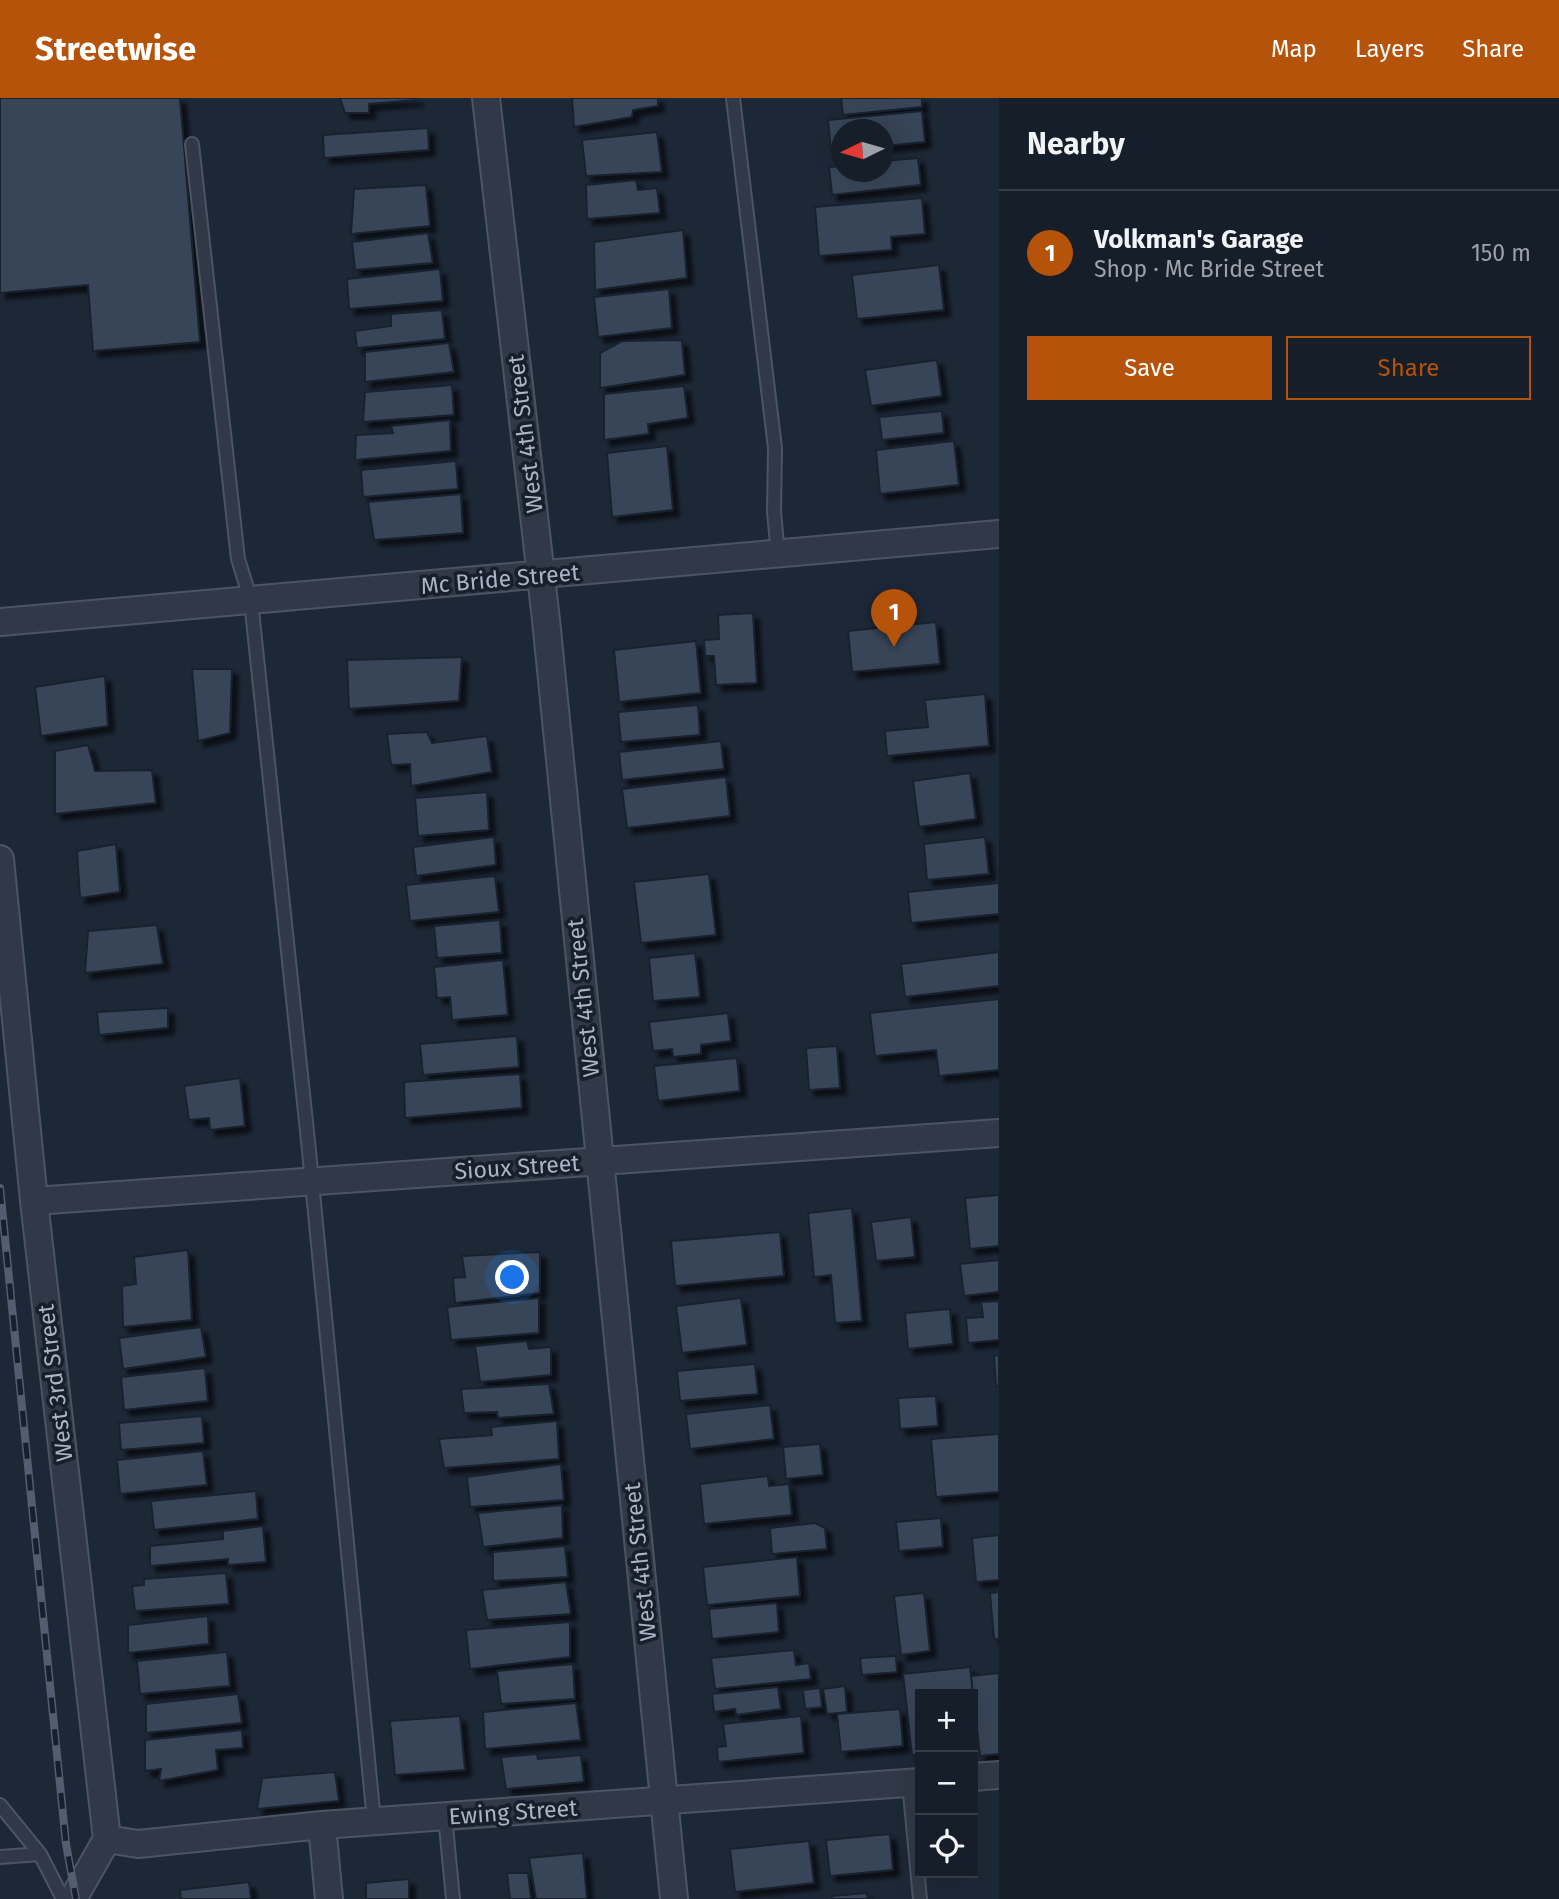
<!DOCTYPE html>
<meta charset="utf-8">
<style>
:root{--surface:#161e29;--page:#1f2731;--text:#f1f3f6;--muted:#9ea2a8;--line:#353c46;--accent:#b45309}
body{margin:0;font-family:"Fira Sans",sans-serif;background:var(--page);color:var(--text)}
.controls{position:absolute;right:21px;bottom:21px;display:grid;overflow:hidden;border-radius:0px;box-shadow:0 7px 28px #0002}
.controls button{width:63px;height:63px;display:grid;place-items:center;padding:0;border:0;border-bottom:2px solid var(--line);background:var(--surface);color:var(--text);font:35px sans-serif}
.compass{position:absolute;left:831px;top:21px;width:63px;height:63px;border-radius:50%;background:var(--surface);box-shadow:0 7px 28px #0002;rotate:265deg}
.you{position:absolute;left:513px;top:1180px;width:24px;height:24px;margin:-18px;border:5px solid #fff;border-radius:50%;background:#1a73e8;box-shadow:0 0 0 10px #1a73e833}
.badge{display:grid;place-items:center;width:46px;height:46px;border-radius:50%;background:var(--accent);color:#fff;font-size:23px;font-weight:700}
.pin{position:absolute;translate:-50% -58px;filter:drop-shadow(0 2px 4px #0008)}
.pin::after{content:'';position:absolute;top:37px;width:24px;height:21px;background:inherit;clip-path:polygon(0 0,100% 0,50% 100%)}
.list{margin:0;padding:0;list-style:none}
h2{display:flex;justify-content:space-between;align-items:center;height:91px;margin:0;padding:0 28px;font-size:30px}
h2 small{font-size:23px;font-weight:400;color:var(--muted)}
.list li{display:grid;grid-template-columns:46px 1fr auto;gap:21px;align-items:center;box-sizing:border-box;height:126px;padding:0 28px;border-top:2px solid var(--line)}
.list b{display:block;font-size:26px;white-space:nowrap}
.list p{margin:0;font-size:23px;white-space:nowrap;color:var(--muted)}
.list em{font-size:23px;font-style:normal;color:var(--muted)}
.actions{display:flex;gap:14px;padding:21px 28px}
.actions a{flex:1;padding:16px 0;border:2px solid var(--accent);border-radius:0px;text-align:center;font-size:24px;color:var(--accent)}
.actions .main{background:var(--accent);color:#fff}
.icon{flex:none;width:38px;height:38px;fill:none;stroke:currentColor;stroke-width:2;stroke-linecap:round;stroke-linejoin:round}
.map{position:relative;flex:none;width:999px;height:1801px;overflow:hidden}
header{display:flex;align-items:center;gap:42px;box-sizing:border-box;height:98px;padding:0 35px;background:var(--accent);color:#fff}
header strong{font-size:33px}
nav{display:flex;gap:38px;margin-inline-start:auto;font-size:24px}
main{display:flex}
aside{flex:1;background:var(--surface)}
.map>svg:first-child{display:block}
</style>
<header>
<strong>Streetwise</strong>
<nav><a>Map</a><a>Layers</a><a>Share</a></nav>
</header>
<main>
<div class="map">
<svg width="999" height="1801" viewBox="0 0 999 1801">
<defs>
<filter id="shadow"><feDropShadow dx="6" dy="6" stdDeviation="2" flood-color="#0009"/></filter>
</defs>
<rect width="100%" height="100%" fill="#1d2837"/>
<path fill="#394558" stroke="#18212e" stroke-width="2" filter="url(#shadow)" d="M0 0H180L200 244 93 253 88 187 0 195Z
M340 0H417V2L369 6V15H345Z
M572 0H658V8L633 12 632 19 574 29Z
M841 0H922V9L843 17Z
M922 13 925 44 884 48V32H842V51L831 52 828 22Z
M428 30 429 52 324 60 323 37Z
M657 34 662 74 586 78 582 42Z
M918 60 921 87 832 97 829 69 842 68V74H884V63Z
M636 82 638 92 657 90 660 115 587 121 586 87Z
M426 87 430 128 351 136 354 91Z
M922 100 925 136 891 139 892 152 819 158 815 109Z
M683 132 687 180 595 192 594 144Z
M428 135 433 165 355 172 352 144Z
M939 167 944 212 857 221 852 177Z
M440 171 443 203 349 211 347 181Z
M669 191 672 230 598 239 594 199Z
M442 212 445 241 357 250 355 233 391 228V216Z
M682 242 685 277 600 290V255L622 243Z
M449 245 454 274 365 284V254Z
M937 262 942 298 871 308 865 272Z
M452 287 454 317 363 324 365 294Z
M684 288 688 320 648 326 649 336 604 342V296Z
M942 313 944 335 882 342 879 319Z
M450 322 451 353 355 362 356 337 393 335 391 328Z
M954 343 959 387 880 396 876 352Z
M667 348 673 412 612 419 607 355Z
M456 363 458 391 363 399 361 372Z
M461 396 463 435 374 442 368 404Z
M753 515 757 585 716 587 714 558H705L704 542 719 541 718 517Z
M936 524 940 566 852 574 848 533Z
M696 543 701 595 619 604 614 552Z
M462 559 459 603 349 611 347 562Z
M192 571H232L230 635 198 643Z
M105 578 108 628 41 638 35 589Z
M985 596 989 648 887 658 885 633 928 629 925 602Z
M698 607 700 637 621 644 618 614Z
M427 634 432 645 487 638 492 674 411 688 410 666 391 667 387 636Z
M721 643 724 671 622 682 619 654Z
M88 647 95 673 152 672 156 705 55 716V653Z
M970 675 976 721 919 729 913 683Z
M726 679 730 718 627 730 622 691Z
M487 694 489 732 418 738 415 700Z
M494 739 496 767 416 778 413 749Z
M985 739 989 776 927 782 924 746Z
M116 746 120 794 80 800 77 753Z
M709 776 716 837 641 845 634 784Z
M495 778 499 814 410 823 406 787Z
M999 785V816L911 825 908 794Z
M500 822 502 855 437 860 434 828Z
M157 827 163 866 85 875 88 833Z
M999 854V888L905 899 901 866Z
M695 855 700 899 653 903 649 860Z
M503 862 508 917 452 922 450 899 437 900 434 869Z
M999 901V972L939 978 936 952 875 958 870 915Z
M168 910V930L99 937 97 914Z
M728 915 731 943 701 947V956L673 959 672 951 653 953 649 924Z
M517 938 519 969 423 977 420 946Z
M837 948 840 990 809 992 806 950Z
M737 960 740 993 658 1003 654 968Z
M520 976 522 1010 405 1020 404 984Z
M240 980 245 1028 210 1032 209 1020 189 1022 184 988Z
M999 1097V1148L970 1151 965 1100Z
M852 1110 862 1223 835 1225 831 1177 814 1179 808 1115Z
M911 1119 915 1159 876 1163 871 1124Z
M780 1134 784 1178 675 1188 671 1143Z
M188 1152 192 1222 123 1229 122 1188 136 1186 134 1159Z
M540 1154V1195L455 1205 453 1180 465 1179 462 1158Z
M999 1162V1194L964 1198 960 1166Z
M539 1200V1235L451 1242 447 1209Z
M741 1200 747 1247 682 1255 676 1208Z
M999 1203V1242L968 1245 966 1220 983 1219 981 1204Z
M950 1211 953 1246 908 1251 905 1215Z
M201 1229 206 1259 123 1271 119 1240Z
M527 1243 529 1251 551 1249V1277L480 1284 475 1248Z
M999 1257V1288H996L994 1258Z
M755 1266 758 1296 680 1303 677 1273Z
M205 1270 208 1303 124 1312 121 1279Z
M549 1286 554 1316 498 1320 497 1314 464 1315 461 1291Z
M936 1298 938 1328 900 1331 898 1300Z
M770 1307 774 1341 690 1351 686 1316Z
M202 1318 204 1345 121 1352 119 1325Z
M557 1323 559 1361 444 1370 439 1341 492 1337 491 1329Z
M999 1336V1394L936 1399 931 1341Z
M820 1346 823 1377 786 1381 783 1349Z
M203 1353 207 1387 120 1396 117 1362Z
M561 1366 564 1402 470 1409 467 1379Z
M768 1378 769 1388 789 1386 792 1417 704 1426 700 1386Z
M256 1393 258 1421 154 1432 151 1403Z
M562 1407 563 1440 483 1449 478 1415Z
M941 1420 943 1449 899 1453 896 1424Z
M815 1425 825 1430 827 1451 772 1456 770 1430Z
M263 1428 266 1464 228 1467V1461L150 1468V1448L223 1441V1433Z
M999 1437V1482L976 1484 972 1440Z
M565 1448 568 1479 493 1483V1454Z
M797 1459 800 1498 707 1507 703 1469Z
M226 1475 229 1506 135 1513 132 1488 144 1487V1481Z
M566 1484 571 1516 487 1522 482 1492Z
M999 1494V1541H994L990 1495Z
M924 1495 930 1553 901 1557 894 1498Z
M777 1505 779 1534 712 1541 709 1511Z
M208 1518 209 1546 128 1555V1527Z
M570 1524V1559L470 1571 466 1532Z
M794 1552 796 1567 809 1565 811 1581 715 1591 711 1560Z
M227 1554 230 1588 140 1596 137 1563Z
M896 1558 897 1574 862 1577 860 1560Z
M573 1566 575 1601 501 1606 497 1573Z
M970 1569 973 1595 920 1596V1656L912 1657 903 1576Z
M999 1575V1656L980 1658 971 1578Z
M845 1588 847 1614 827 1616 823 1591Z
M778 1589 781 1611 736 1617 735 1611 714 1614 712 1596Z
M820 1590 822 1609 805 1611 803 1592Z
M238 1596 242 1625 146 1635V1606Z
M576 1605 581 1642 485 1651 483 1614Z
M900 1611 903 1648 841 1654 837 1616Z
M460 1618 465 1672 395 1677 390 1623Z
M801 1618 804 1655 718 1664 717 1649 726 1648 723 1626Z
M242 1632 243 1650 216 1652 218 1672 159 1683 161 1671 145 1673V1642Z
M537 1656 538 1661 581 1657 584 1684 506 1691 501 1659Z
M335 1674 339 1703 257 1711 262 1680Z
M890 1736 893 1772 830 1778 826 1742Z
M809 1743 814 1785 735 1794 730 1751Z
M583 1755 587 1801H536L529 1760Z
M507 1775H528L531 1801H510Z
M409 1781V1801H366V1785Z
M249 1784 251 1801H181L180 1792Z
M867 1795 868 1801H832V1798Z"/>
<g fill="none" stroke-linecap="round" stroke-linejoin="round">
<defs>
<path id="lane" d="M733 0 775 350 774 414 778 456
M192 46 238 461 251 503 308 1043 374 1723
M909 1684 920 1801
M0 1707 40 1756 63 1801
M445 1718 453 1801
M0 1759 40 1756"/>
<path id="street" d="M486 0 546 522 674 1801
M0 524 999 436
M0 761 34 1103 107 1741 73 1801
M34 1103 999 1035
M973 1679 999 1677
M322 1727 329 1801
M107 1741 138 1746 322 1727 920 1684"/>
</defs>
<use href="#lane" stroke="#4b5463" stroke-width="16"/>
<use href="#street" stroke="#4b5463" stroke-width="30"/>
<use href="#lane" stroke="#313948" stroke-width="12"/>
<use href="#street" stroke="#313948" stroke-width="26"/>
<defs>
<path id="rail" d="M0 1090 66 1746 76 1801"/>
</defs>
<use href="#rail" stroke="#525d6f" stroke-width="8"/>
<use href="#rail" stroke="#171f2c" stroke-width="5" stroke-dasharray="16" stroke-linecap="butt"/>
</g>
<g text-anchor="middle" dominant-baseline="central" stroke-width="7" stroke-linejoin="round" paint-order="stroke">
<g font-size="23" fill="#aab4c5" stroke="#171f2c">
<text transform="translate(525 336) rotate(-97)">West 4th Street</text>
<text transform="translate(500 481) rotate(-5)">Mc Bride Street</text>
<text transform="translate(583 900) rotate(-96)">West 4th Street</text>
<text transform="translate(517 1069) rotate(-4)">Sioux Street</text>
<text transform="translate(55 1285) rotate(-97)">West 3rd Street</text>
<text transform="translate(640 1464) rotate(-96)">West 4th Street</text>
<text transform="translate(513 1714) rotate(-4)">Ewing Street</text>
</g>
</g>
</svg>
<div class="controls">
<button>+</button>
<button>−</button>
<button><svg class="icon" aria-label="locate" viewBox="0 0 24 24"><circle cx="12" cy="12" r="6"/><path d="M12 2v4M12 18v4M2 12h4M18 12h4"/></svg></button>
</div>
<svg class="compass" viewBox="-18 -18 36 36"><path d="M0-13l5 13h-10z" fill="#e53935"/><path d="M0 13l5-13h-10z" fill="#9ea2a8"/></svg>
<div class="you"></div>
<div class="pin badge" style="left:894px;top:549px">1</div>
</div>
<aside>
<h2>Nearby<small></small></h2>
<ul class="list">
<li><span class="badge">1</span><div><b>Volkman's Garage</b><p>Shop · Mc Bride Street</p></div><em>150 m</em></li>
</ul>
<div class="actions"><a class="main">Save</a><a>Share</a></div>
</aside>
</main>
